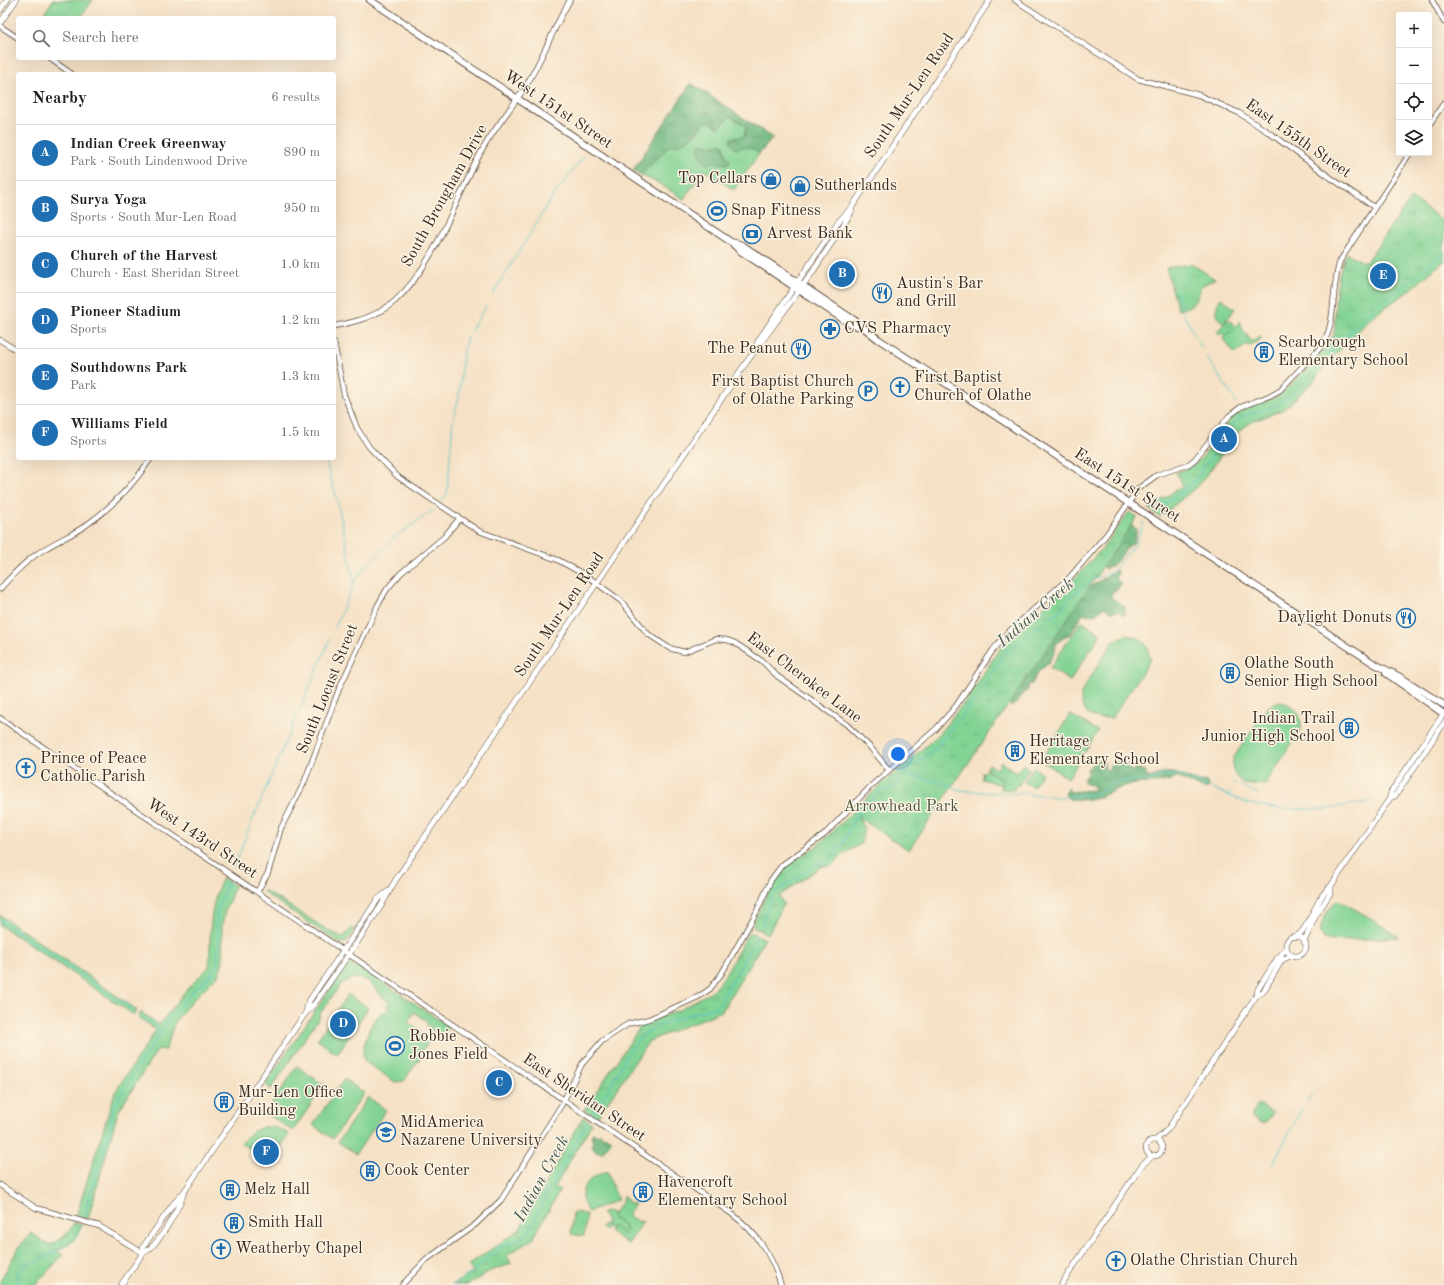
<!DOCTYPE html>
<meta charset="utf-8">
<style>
:root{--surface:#fff;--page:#f6f6f6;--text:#202124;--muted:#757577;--line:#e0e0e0;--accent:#1f6fb2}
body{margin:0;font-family:"Old Standard TT",serif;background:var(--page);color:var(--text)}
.controls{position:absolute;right:12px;top:12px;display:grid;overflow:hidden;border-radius:4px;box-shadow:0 4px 16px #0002}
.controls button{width:36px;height:36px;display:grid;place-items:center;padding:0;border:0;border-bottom:1px solid var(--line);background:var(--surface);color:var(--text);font:20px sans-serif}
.you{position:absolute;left:898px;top:754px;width:14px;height:14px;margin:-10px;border:3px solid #fff;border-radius:50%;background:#1a73e8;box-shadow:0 0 0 6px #1a73e833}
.badge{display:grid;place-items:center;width:26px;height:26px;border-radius:50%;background:var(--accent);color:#fff;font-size:13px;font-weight:700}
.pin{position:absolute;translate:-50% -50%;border:2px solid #fff;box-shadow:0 1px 4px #0006}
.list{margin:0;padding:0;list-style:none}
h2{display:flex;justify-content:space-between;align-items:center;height:52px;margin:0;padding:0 16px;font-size:17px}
h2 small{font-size:13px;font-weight:400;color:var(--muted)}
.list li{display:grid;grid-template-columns:26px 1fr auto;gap:12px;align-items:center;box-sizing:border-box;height:56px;padding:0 16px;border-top:1px solid var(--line)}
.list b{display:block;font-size:15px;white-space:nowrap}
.list p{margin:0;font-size:13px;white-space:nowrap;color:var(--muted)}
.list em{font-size:13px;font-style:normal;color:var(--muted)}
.icon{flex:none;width:22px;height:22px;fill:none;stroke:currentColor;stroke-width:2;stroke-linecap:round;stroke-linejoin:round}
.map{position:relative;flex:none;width:1444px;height:1285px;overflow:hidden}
.search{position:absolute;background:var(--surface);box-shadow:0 4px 16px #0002;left:16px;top:16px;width:320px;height:44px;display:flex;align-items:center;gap:10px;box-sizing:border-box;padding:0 14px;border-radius:4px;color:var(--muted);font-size:15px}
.panel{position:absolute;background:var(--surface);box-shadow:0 4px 16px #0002;left:16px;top:72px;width:320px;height:388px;border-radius:4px}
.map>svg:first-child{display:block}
</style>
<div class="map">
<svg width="1444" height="1285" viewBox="0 0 1444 1285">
<defs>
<pattern id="forest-crowns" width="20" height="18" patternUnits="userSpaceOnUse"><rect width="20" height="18" fill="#69b57e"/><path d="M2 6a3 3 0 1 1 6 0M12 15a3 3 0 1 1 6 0" fill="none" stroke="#589367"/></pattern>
<pattern id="park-tufts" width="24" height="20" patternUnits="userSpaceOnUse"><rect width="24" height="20" fill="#82d394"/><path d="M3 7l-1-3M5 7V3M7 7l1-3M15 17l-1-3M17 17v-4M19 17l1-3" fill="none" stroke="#71b57f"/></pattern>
</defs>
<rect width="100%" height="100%" fill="#fcf5e5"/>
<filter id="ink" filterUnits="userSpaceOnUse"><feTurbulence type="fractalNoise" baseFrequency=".025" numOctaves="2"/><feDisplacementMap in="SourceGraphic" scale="8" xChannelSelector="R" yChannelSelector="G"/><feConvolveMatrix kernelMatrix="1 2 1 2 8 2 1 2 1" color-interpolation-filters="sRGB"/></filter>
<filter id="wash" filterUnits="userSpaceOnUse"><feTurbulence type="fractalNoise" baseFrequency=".012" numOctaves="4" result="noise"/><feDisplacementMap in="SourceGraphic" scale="16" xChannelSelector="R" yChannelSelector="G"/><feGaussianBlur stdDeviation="0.9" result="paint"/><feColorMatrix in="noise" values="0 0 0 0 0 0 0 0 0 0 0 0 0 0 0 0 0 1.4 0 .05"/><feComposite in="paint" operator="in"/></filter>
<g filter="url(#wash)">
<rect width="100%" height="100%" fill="#f5e1c5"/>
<path fill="#82d394" stroke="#5e7e59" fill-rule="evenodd" d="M53 0H93L80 18H41Z
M730 116 746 126 744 137 746 146 754 149 759 154 734 190 704 170 684 199 658 183 641 175 663 151 670 145 694 135 703 124 709 121 719 128ZM721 144 724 145 727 164 702 160V157L714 146Z
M1221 298 1235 309 1223 323C1215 315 1214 307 1221 298Z
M1240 321 1243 330 1252 342 1260 336 1261 339 1251 346 1246 345 1235 354 1223 339Z
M1081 621 1101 634 1070 681 1050 668Z
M1123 636C1134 634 1145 639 1148 650 1149 654 1148 656 1151 659L1112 718C1108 716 1105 719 1100 718 1086 718 1078 704 1082 691L1112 643Z
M1280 702C1295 704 1304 716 1300 731L1265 785 1263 783C1245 791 1227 775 1234 757L1266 709 1273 704Z
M1070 714 1098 731 1068 778 1041 761Z
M1001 762 1017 773 1023 764 1029 769 1019 785 1015 786 1014 790 1001 789 1003 781 986 769 989 764 997 769Z
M1033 767 1042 773 1033 787 1024 782Z
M223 878 235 886 225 911 222 926 223 960 219 974 186 1007 175 1022 165 1050 158 1049 118 1112 88 1219 76 1216 115 1092 156 1030 138 1017 141 1012 159 1025 186 990 209 967C211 937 208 905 223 878Z
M264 890 329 931 343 937 352 928 354 930 361 920 346 943H339L264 893Z
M1338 900 1367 916 1399 937 1333 941 1324 939 1320 933C1320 923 1329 905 1338 900Z
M0 915 137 1010 134 1015 0 925Z
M348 963 354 967H361L448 1026 447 1028 438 1042 436 1034 426 1024 427 1021 414 1012 408 1022 420 1030 419 1032 429 1038V1041L422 1051 424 1052 404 1081 395 1082 364 1061C360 1048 370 1022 381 1013 383 1012 388 1011 390 1010L386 1007 389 1002 381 996 375 988 367 980 357 978 350 979 342 983 319 1015 320 1016 271 1089 265 1084Z
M348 994 368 1008 337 1054 317 1040Z
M297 1066 324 1085 293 1131 266 1113Z
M344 1079 364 1093 333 1139 313 1125Z
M368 1097 386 1110 356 1154 338 1142Z
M1257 1105H1259L1273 1113 1266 1123H1261L1251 1117Z
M263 1127H275L289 1134 271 1162H269L241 1143 252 1132Z
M607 1171 618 1200 588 1212C575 1191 585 1179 607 1171Z
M623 1196 628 1200 627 1202 635 1204 628 1215 638 1222 640 1221 643 1222 628 1244 609 1231 613 1226 625 1234 627 1232 623 1229 625 1226 611 1217 622 1202Z
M573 1212 587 1214 584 1236 571 1234Z"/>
<path fill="url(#forest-crowns)" stroke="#52704e" d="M691 83 773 138 759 154C751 146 745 146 735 149L730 142 731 138 744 137 746 126 730 116 719 128 709 121C693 128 691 147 670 145L641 175 633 170Z
M701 143 714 146 721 144 724 145 726 155 730 160 727 164 713 162 708 164 702 160 698 147Z
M1130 526 1134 527 1137 531 1134 542C1123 549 1119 565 1105 569L1103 565Z
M1115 571H1118L1116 580 1121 583 1118 589 1111 594V597L1125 607V615H1122L1118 611 1111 612 1104 607 1095 615 1083 614 1070 634 1059 641 1055 645V652L1047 665C1038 670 1036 675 1032 684L1028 685V690L1022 694 1018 702 1011 706 1009 704 1088 588Z
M1100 760 1104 762 1105 769 1107 771 1109 770 1110 765 1115 761 1123 762 1132 772 1136 768 1145 771 1148 778C1157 776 1162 772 1173 773 1184 774 1197 785 1206 781L1209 787 1205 789 1176 777 1169 781 1127 785 1100 797 1085 800 1069 799 1065 794 1068 787 1070 789 1068 792 1095 790 1091 785 1084 783V777L1088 774 1087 769 1095 762Z
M593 1133 597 1135 601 1133 602 1137 606 1136 612 1140 602 1153 595 1151 591 1145 593 1142 591 1136Z"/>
<path fill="url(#park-tufts)" stroke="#5e7e59" d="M1411 198 1444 221V261L1409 291 1373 316 1330 360 1314 381 1284 409 1252 422 1240 430 1199 485 1160 517 1149 509 1183 485 1176 472C1205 467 1212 439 1231 419 1243 407 1261 405 1276 397 1287 391 1327 349 1332 339 1336 331 1335 318 1335 309 1336 289 1338 271 1347 253L1365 263Z
M1190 264 1198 268 1215 279 1201 286C1198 301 1193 307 1178 310L1166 268Z
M1228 319 1236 326 1225 337 1222 333 1220 335 1217 332Z
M1129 512 1137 517 909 850 858 817 864 829 861 844 843 854 831 866H822L779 896 784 904 768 934 754 928 753 922 768 891 779 873 789 863 814 848 827 837 865 799 936 737 967 699 996 654 1007 641 1075 578 1103 548Z
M987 770 1004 781 1002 785 981 779 983 774 981 773Z
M749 932 765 939 722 1011 649 1041 597 1118 584 1110 642 1024 679 1010 712 991 723 978Z
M583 1117 592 1123 555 1187 560 1190 533 1239 507 1255 511 1264 490 1271 468 1285H452L473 1272 468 1265 519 1230Z
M609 1211 613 1214 611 1217 625 1226 624 1229 627 1231 625 1235 613 1226 611 1229 607 1227 605 1230 601 1228 605 1223H608L602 1214 604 1212Z
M74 1222 82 1224C76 1241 72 1243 56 1250L63 1255 35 1285H0V1281L19 1247 31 1233 49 1245C61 1240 69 1235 74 1222Z"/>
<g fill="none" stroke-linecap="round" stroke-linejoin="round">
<path stroke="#54c2ca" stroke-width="1" d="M1176 292 1181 308
M493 294 553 196 585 155
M1182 311 1202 348
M1329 355 1376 305 1398 291 1444 253
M1206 356 1237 403
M325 458 338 503 354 583 335 628
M442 500 447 494 453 419 459 397 463 352 467 337 486 306
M1154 512 1193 483 1237 420C1248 412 1262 412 1275 406 1291 398 1307 379 1319 365
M354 582 366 566 395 537 433 510
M979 693 1007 650 1060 610 1074 593 1096 578 1112 572 1135 544 1144 522
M904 774 944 783 960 790 992 793 1000 792 1005 794 1026 793 1030 795H1044L1060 798 1099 793 1117 781H1149L1159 776 1165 775 1182 776 1207 787
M1234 785 1236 783 1258 794
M1211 788 1249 804 1281 809H1326L1373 801
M1228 795 1231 791
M234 867 252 821 330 639
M0 920 133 1010
M761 928 771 898 776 892 817 864 828 862 844 843 849 828 856 816 867 807 873 797 883 790 892 789 902 774 936 748 972 702
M142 1016 156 1027 159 1035
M1307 1102 1312 1094
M593 1114C597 1106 602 1101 606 1094 618 1075 626 1048 645 1034 662 1022 696 1012 717 1007L736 975 757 936
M1273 1165 1302 1108
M84 1215 111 1127 113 1108 143 1058 160 1034 167 1021 195 988 201 986 217 966 219 938 216 926 217 911 228 882
M18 1285V1271L25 1264 37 1261 69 1245 77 1237 82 1225
M452 1285 470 1274 498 1249 523 1237 529 1232 546 1195 588 1121"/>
</g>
</g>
<g filter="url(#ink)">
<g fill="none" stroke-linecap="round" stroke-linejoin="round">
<defs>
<path id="tertiary" d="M1015 0 1138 79 1199 95 1239 113 1271 134 1331 178 1374 207
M1432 0 1444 22
M0 26 18 38
M49 58 72 74
M1429 125 1444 103
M334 326C356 322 378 316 395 301 434 266 455 201 480 154 493 129 512 108 527 84 543 57 554 27 570 0
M0 340 18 351
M334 342 344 395 357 428 369 447 398 477 479 531 558 560 587 576 621 601 648 634 669 648 684 652 716 639 727 640 735 643 762 661 777 676 846 724 870 747 889 770
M0 589C13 574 26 560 43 550 57 541 72 535 85 526 111 508 134 484 151 458
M0 718 732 1214C757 1233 772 1255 781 1285
M257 892 268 873 281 828 304 783 339 689 378 605 387 589 401 573 444 537 459 519
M0 1185 36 1208 99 1226 143 1253
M402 1285 426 1260 476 1224 501 1200 562 1104 582 1064 602 1041 628 1024 649 1019 698 997 710 989 722 973 756 913 771 880 782 865 824 835 871 786 936 729 956 706 993 650 1004 636 1070 577 1106 535 1139 488 1157 475 1189 464 1195 459 1229 416 1241 407 1269 396 1280 390 1320 348C1338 324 1330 290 1340 261L1410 153"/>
<path id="secondary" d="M0 10 7 0
M0 23 16 0
M755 350 758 341 838 222 852 207 990 0
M1390 798 1391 792 1444 713
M1286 946a10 10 0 1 1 20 0a10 10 0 1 1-20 0Z
M1295 937C1309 931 1315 898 1331 886L1390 798 1395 796 1444 723
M1304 942 1315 917 1331 892V886
M1257 994 1258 989 1277 959 1287 948
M306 1011 309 1001 378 899 387 892
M1156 1140 1168 1129 1256 996 1263 992 1282 960 1292 955
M1146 1148a8 8 0 1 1 16 0a8 8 0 1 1-16 0Z
M143 1253C158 1247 177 1211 183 1195
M121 1285 143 1253V1247L174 1203 184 1192 304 1015 315 1003 354 947 381 906 395 881 743 367 812 273 851 213 852 207
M1061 1285 1142 1165 1154 1155"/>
<path id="primary" d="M370 0 731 242 739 250 850 324 860 327
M731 242 742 245 854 320 878 339 1373 663 1402 678 1444 705
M1386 673 1444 714"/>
</defs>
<use href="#tertiary" stroke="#574537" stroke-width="6"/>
<use href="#secondary" stroke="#574537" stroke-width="6"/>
<use href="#primary" stroke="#574537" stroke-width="8"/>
<use href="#tertiary" stroke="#fff" stroke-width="4.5"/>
<use href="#secondary" stroke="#fff" stroke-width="5"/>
<use href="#primary" stroke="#fff" stroke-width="6"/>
</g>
</g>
<defs>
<symbol id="shop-ring" viewBox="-11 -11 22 22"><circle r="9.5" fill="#fcf5e5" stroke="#1f6fb2" stroke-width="1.5"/><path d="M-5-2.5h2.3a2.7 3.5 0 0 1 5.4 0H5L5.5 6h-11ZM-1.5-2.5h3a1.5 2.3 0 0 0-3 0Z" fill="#1f6fb2"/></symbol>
<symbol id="stadium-ring" viewBox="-11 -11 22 22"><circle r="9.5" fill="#fcf5e5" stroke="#1f6fb2" stroke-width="1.5"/><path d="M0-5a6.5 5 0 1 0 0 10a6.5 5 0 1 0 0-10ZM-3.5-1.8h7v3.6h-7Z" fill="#1f6fb2"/></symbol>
<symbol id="bank-ring" viewBox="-11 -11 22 22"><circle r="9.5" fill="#fcf5e5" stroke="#1f6fb2" stroke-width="1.5"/><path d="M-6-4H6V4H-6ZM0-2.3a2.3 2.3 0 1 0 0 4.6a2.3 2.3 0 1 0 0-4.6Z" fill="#1f6fb2"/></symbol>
<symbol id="restaurant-ring" viewBox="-11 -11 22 22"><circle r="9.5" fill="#fcf5e5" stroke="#1f6fb2" stroke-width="1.5"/><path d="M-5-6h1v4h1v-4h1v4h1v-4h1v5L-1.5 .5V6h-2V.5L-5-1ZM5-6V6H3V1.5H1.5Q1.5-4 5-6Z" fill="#1f6fb2"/></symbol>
<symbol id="pharmacy-ring" viewBox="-11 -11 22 22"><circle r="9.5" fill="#fcf5e5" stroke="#1f6fb2" stroke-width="1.5"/><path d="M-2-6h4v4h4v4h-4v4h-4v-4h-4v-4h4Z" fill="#1f6fb2"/></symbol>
<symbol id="building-ring" viewBox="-11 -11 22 22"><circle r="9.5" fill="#fcf5e5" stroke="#1f6fb2" stroke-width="1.5"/><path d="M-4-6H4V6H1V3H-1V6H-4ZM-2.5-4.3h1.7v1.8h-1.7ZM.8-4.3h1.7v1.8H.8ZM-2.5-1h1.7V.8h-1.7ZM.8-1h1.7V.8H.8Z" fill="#1f6fb2"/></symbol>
<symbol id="church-ring" viewBox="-11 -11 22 22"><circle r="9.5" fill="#fcf5e5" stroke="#1f6fb2" stroke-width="1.5"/><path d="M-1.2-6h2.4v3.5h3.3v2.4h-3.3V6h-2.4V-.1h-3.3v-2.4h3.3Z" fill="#1f6fb2"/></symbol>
<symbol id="parking-ring" viewBox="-11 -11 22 22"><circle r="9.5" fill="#fcf5e5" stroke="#1f6fb2" stroke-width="1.5"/><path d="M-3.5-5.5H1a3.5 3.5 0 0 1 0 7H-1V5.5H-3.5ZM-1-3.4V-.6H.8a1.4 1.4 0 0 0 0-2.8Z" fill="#1f6fb2"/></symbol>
<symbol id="university-ring" viewBox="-11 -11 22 22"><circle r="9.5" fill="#fcf5e5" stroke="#1f6fb2" stroke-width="1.5"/><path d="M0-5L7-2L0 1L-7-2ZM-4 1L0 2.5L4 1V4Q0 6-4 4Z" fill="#1f6fb2"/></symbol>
</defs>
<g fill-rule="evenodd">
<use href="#shop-ring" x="760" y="168" width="22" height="22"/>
<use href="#shop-ring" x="789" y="175" width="22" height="22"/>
<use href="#stadium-ring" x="706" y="200" width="22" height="22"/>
<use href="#bank-ring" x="741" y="223" width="22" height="22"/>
<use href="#restaurant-ring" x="871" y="282" width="22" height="22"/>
<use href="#pharmacy-ring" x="819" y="318" width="22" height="22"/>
<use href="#restaurant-ring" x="790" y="338" width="22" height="22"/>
<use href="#building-ring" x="1253" y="341" width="22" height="22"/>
<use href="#church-ring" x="889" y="376" width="22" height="22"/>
<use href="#parking-ring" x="857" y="380" width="22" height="22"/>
<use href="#restaurant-ring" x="1395" y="607" width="22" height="22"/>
<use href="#building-ring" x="1219" y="662" width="22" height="22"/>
<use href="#building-ring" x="1338" y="717" width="22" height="22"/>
<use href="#building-ring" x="1004" y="740" width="22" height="22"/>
<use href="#church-ring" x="15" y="757" width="22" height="22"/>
<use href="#stadium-ring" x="384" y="1035" width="22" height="22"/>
<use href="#building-ring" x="213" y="1091" width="22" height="22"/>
<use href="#university-ring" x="375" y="1121" width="22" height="22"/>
<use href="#building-ring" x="359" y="1160" width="22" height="22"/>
<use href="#building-ring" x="219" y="1179" width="22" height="22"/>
<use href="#building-ring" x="632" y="1181" width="22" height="22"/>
<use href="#building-ring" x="223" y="1212" width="22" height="22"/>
<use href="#church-ring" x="210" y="1238" width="22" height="22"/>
<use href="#church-ring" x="1105" y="1250" width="22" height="22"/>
</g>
<g text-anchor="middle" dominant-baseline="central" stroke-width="3" stroke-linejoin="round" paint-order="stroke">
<g font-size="16" fill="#3b2a1e" stroke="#fcf5e5">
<text transform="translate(910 96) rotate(-56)">South Mur-Len Road</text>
<text transform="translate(558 110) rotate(34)">West 151st Street</text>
<text transform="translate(1298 139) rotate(35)">East 155th Street</text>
<text transform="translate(445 196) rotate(-61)">South Brougham Drive</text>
<text transform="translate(1127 486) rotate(33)">East 151st Street</text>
<text transform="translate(560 615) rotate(-56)">South Mur-Len Road</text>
<text transform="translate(804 678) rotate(37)">East Cherokee Lane</text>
<text transform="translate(328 689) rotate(-68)">South Locust Street</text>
<text transform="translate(202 839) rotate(34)">West 143rd Street</text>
<text transform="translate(584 1098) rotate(34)">East Sheridan Street</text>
</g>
<g font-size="16" fill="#3b2a1e" stroke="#fcf5e5" text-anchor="start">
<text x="757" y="179" text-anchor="end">Top Cellars</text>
<text x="814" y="186">Sutherlands</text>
<text x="731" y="211">Snap Fitness</text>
<text x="766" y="234">Arvest Bank</text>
<text x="896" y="284">Austin's Bar<tspan x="896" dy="18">and Grill</tspan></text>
<text x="844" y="329">CVS Pharmacy</text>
<text x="1278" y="343">Scarborough<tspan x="1278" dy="18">Elementary School</tspan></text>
<text x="787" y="349" text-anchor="end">The Peanut</text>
<text x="914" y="378">First Baptist<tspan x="914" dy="18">Church of Olathe</tspan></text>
<text x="854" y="382" text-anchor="end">First Baptist Church<tspan x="854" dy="18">of Olathe Parking</tspan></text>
<text x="1392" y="618" text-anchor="end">Daylight Donuts</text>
<text x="1244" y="664">Olathe South<tspan x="1244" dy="18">Senior High School</tspan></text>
<text x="1335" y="719" text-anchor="end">Indian Trail<tspan x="1335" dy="18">Junior High School</tspan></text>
<text x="1029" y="742">Heritage<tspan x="1029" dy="18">Elementary School</tspan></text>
<text x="40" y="759">Prince of Peace<tspan x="40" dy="18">Catholic Parish</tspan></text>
<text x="409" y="1037">Robbie<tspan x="409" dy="18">Jones Field</tspan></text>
<text x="238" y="1093">Mur-Len Office<tspan x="238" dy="18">Building</tspan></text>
<text x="400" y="1123">MidAmerica<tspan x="400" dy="18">Nazarene University</tspan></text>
<text x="384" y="1171">Cook Center</text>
<text x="657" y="1183">Havencroft<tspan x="657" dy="18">Elementary School</tspan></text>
<text x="244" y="1190">Melz Hall</text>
<text x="248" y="1223">Smith Hall</text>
<text x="235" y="1249">Weatherby Chapel</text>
<text x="1130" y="1261">Olathe Christian Church</text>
</g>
<g font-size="16" fill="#4d543c" stroke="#fcf5e5">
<text x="901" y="807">Arrowhead Park</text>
</g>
<g font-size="17" font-style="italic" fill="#425852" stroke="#fcf5e5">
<text transform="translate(1036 613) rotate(-41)">Indian Creek</text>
<text transform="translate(542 1179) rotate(-61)">Indian Creek</text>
</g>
</g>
</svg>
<div class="controls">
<button>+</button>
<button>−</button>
<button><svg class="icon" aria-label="locate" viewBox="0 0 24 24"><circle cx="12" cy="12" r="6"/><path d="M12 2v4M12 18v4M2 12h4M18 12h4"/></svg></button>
<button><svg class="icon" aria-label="layers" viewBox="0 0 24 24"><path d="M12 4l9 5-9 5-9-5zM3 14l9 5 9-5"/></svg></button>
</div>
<div class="you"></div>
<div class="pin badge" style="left:1224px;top:439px">A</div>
<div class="pin badge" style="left:842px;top:274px">B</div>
<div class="pin badge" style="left:499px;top:1083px">C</div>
<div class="pin badge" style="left:343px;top:1024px">D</div>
<div class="pin badge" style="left:1383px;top:276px">E</div>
<div class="pin badge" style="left:266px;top:1152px">F</div>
<div class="search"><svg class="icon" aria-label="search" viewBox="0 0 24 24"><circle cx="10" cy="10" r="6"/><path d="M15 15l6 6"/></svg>Search here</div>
<section class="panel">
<h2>Nearby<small>6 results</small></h2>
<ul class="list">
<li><span class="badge">A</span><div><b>Indian Creek Greenway</b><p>Park · South Lindenwood Drive</p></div><em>890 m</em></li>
<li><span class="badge">B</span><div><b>Surya Yoga</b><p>Sports · South Mur-Len Road</p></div><em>950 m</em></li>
<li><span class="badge">C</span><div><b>Church of the Harvest</b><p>Church · East Sheridan Street</p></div><em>1.0 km</em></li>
<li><span class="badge">D</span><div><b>Pioneer Stadium</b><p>Sports</p></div><em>1.2 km</em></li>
<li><span class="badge">E</span><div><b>Southdowns Park</b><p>Park</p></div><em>1.3 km</em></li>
<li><span class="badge">F</span><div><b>Williams Field</b><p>Sports</p></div><em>1.5 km</em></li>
</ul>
</section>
</div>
